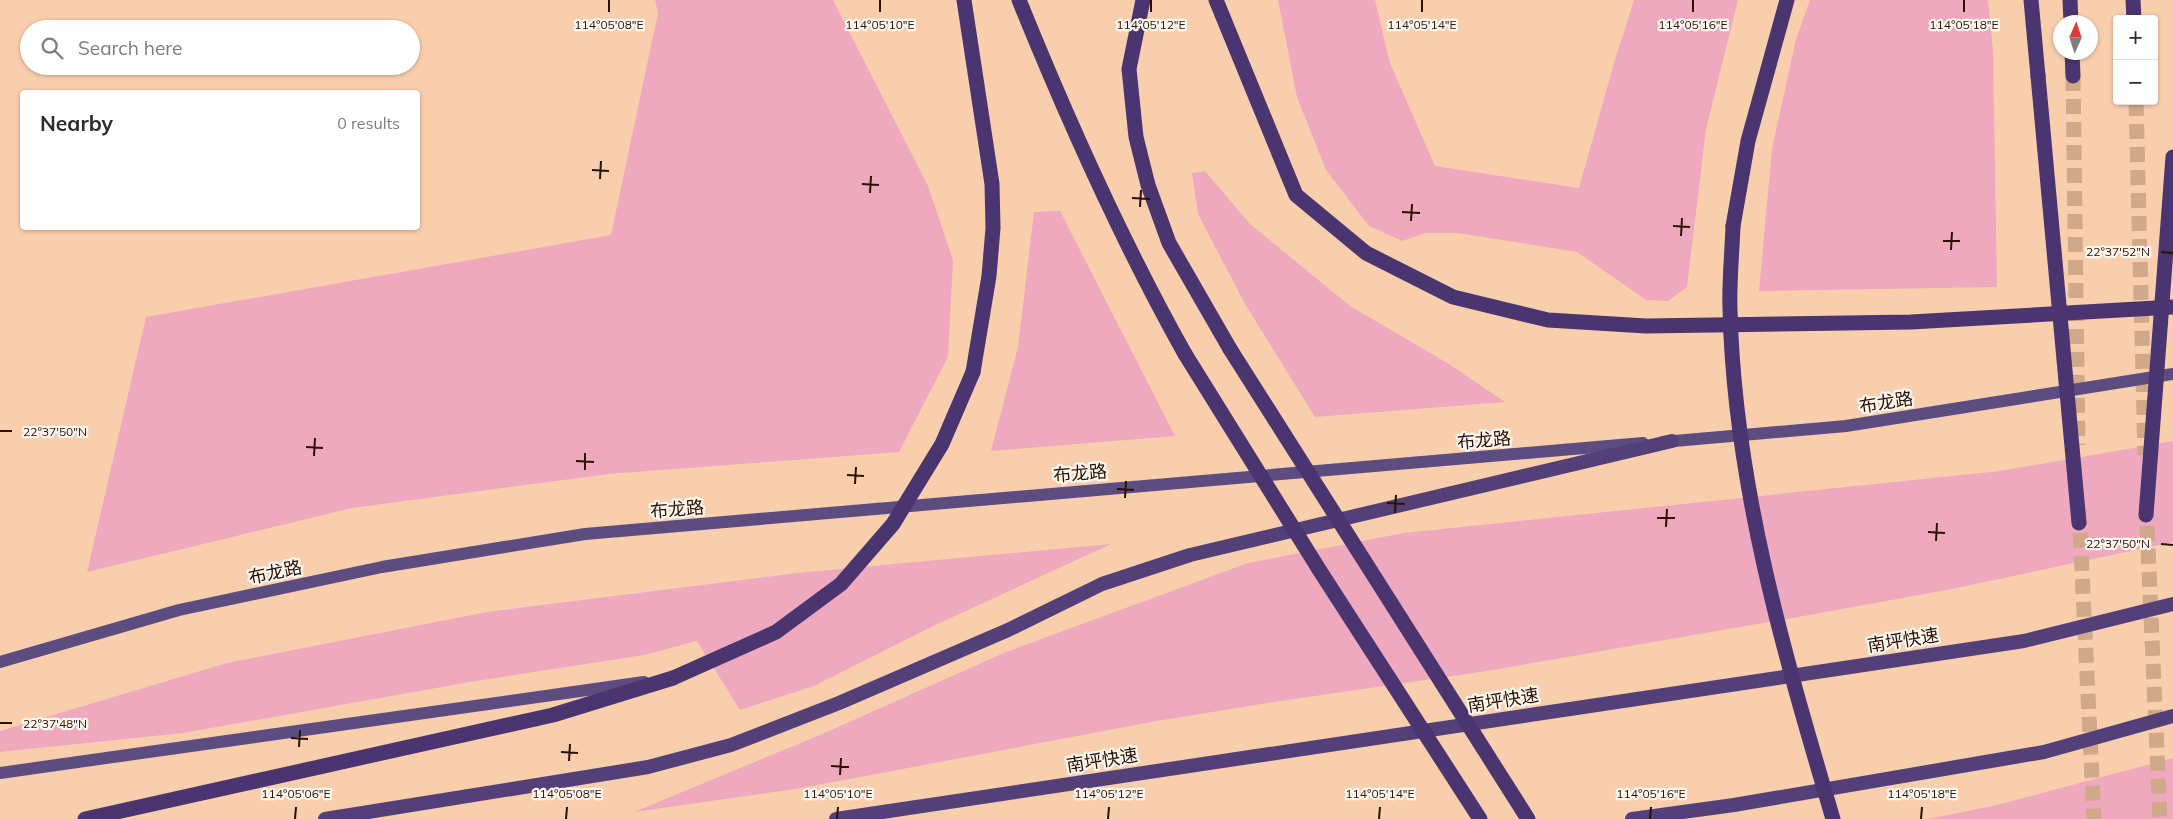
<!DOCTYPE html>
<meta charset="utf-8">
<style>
:root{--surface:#fff;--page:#f2f2f3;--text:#2b2b33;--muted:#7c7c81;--line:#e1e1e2}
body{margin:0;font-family:Mulish,"Noto Sans SC",sans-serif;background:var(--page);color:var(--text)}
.controls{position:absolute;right:15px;top:15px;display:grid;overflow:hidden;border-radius:5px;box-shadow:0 1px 4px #0004}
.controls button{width:45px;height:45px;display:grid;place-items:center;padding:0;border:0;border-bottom:1px solid var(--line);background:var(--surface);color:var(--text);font:25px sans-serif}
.compass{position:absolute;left:2053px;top:15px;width:45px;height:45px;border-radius:50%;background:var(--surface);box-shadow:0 1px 4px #0004;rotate:3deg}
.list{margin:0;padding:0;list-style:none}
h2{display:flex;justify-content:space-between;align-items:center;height:65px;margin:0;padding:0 20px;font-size:21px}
h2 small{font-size:16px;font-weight:400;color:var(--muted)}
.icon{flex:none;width:28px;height:28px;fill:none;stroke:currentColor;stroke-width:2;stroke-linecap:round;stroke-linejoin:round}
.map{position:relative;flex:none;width:2173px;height:819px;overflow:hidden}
.search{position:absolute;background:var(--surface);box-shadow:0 1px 4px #0004;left:20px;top:20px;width:400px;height:55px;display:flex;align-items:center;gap:12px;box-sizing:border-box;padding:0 18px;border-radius:28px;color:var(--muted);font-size:19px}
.panel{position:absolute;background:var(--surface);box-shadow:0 1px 4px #0004;left:20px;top:90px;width:400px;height:140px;border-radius:5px}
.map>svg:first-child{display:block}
</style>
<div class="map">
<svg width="2173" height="819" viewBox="0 0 2173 819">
<rect width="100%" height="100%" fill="#f9cead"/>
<path fill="#eea9bf" d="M655 0H833L928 186 953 260 948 357 899 452 609 474 352 508 87 572 146 317 611 235 658 13Z
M1278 0H1375L1390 63 1435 166 1579 188 1614 63 1634 0H1738L1706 129 1687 287 1668 301 1646 300 1577 252 1458 233H1426L1402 241 1369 226 1326 170 1297 97Z
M1810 0H1988L1993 50 1997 287 1759 291 1772 149 1796 39Z
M1205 171 1249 223 1350 306 1449 364 1505 402 1315 417 1245 304 1198 214 1192 173Z
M1060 211 1175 436 991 451 1018 347 1034 212Z
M2173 441V542L1952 589 1809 615 1487 671 1274 702 1157 721 802 788 634 812 820 735 1006 652 1248 563 1404 533 2000 471Z
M1111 544 931 627 814 686 740 710 697 641 644 655 470 682 183 733 0 752V731L227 663 487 612 797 573Z
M2173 758V819H1928L1997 805Z"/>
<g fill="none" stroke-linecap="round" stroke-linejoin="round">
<path stroke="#d0a88a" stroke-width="15" stroke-dasharray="15 8" stroke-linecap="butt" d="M2073 76 2078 445
M2136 101 2145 455
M2146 503 2160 819
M2079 510 2094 819"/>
<path stroke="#5d4c80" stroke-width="12" d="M1663 442 1846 426 2173 374
M0 662 179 610 382 567 585 534 1643 443
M0 773 644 682"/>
<path stroke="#544078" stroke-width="14" d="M325 819 648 767 731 745 839 703 1008 630 1102 584 1190 555 1672 441
M836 819 2024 641 2173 604
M1632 819 1734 805 2044 752 2173 716"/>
<path stroke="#4a3570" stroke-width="15" d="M964 0 992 184 993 228 989 276 973 372
M1019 0C1068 121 1121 240 1185 354
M1143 0 1129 69 1136 137 1148 185 1169 243 1230 349
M1216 0 1296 195 1366 253 1453 297 1548 320 1646 326 1911 322 2173 307
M2031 0 2038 76
M2070 0 2071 22
M2133 0 2134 19
M2072 52 2073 76
M1733 226 1748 141 1787 0
M85 819 553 715 673 678"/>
<path stroke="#4a3570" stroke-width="15" d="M2038 76 2079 523
M1733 226C1732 254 1729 282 1730 309 1734 484 1784 653 1833 819
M1230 349 1528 819
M1185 354 1320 571 1480 819
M2146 515 2173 157
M673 678 776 632 841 584 893 524 942 444 973 372"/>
</g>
<path fill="none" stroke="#2a1100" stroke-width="2" d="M609 12V0M880 12V0M1151 12V0M1422 12V0M1693 12V0M1964 12V0M592 170 609 171M600 179 601 161M862 184 879 185M870 193 871 176M1132 198 1150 199M1140 207 1141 190M1402 212 1420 213M1411 221 1412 204M1673 226 1690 227M1681 236 1682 218M1943 241H1960M1951 250 1952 232M2161 252 2173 253M0 431H12M306 447 323 448M314 456 315 438M576 461 594 462M585 470V453M847 475 864 476M855 484 856 467M1117 489 1134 490M1125 498 1126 481M1387 503 1405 504M1395 513 1396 495M1657 518H1675M1666 527 1667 509M1928 532 1945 533M1936 541 1937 523M2161 544 2173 545M0 723H12M291 738 308 739M299 747 300 730M561 752 578 753M569 761 570 744M831 766 849 767M840 775 841 758M295 819 296 807M566 819 567 807M837 819 838 807M1108 819 1109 807M1379 819 1380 807M1650 819 1651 807M1921 819 1922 807"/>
<g text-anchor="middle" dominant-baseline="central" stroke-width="4.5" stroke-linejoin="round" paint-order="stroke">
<g font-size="18" fill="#2a1100" stroke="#fef7f1">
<text transform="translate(1886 402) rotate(-9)">布龙路</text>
<text transform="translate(1484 440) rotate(-5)">布龙路</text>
<text transform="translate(1080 473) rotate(-5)">布龙路</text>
<text transform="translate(677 509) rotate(-5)">布龙路</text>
<text transform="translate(275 572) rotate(-12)">布龙路</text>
<text transform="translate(1903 640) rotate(-9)">南坪快速</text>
<text transform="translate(1503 700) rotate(-9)">南坪快速</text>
<text transform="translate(1102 760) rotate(-9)">南坪快速</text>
</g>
</g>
<g font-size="12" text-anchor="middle" fill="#2a1100" stroke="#fef7f1" stroke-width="4.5" stroke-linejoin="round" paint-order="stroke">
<text x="609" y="29">114°05'08"E</text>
<text x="880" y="29">114°05'10"E</text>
<text x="1151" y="29">114°05'12"E</text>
<text x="1422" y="29">114°05'14"E</text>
<text x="1693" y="29">114°05'16"E</text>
<text x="1964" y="29">114°05'18"E</text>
<text x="2118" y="256">22°37'52"N</text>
<text x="55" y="436">22°37'50"N</text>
<text x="2118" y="548">22°37'50"N</text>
<text x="55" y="728">22°37'48"N</text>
<text x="296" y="798">114°05'06"E</text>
<text x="567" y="798">114°05'08"E</text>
<text x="838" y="798">114°05'10"E</text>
<text x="1109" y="798">114°05'12"E</text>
<text x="1380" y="798">114°05'14"E</text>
<text x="1651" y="798">114°05'16"E</text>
<text x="1922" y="798">114°05'18"E</text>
</g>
</svg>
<div class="controls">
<button>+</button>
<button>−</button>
</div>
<svg class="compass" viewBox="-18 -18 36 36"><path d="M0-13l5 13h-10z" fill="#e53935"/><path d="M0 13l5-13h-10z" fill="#7c7c81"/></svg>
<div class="search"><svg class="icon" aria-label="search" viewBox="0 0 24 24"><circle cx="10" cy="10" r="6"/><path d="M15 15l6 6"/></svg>Search here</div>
<section class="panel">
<h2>Nearby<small>0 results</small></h2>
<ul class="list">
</ul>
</section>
</div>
